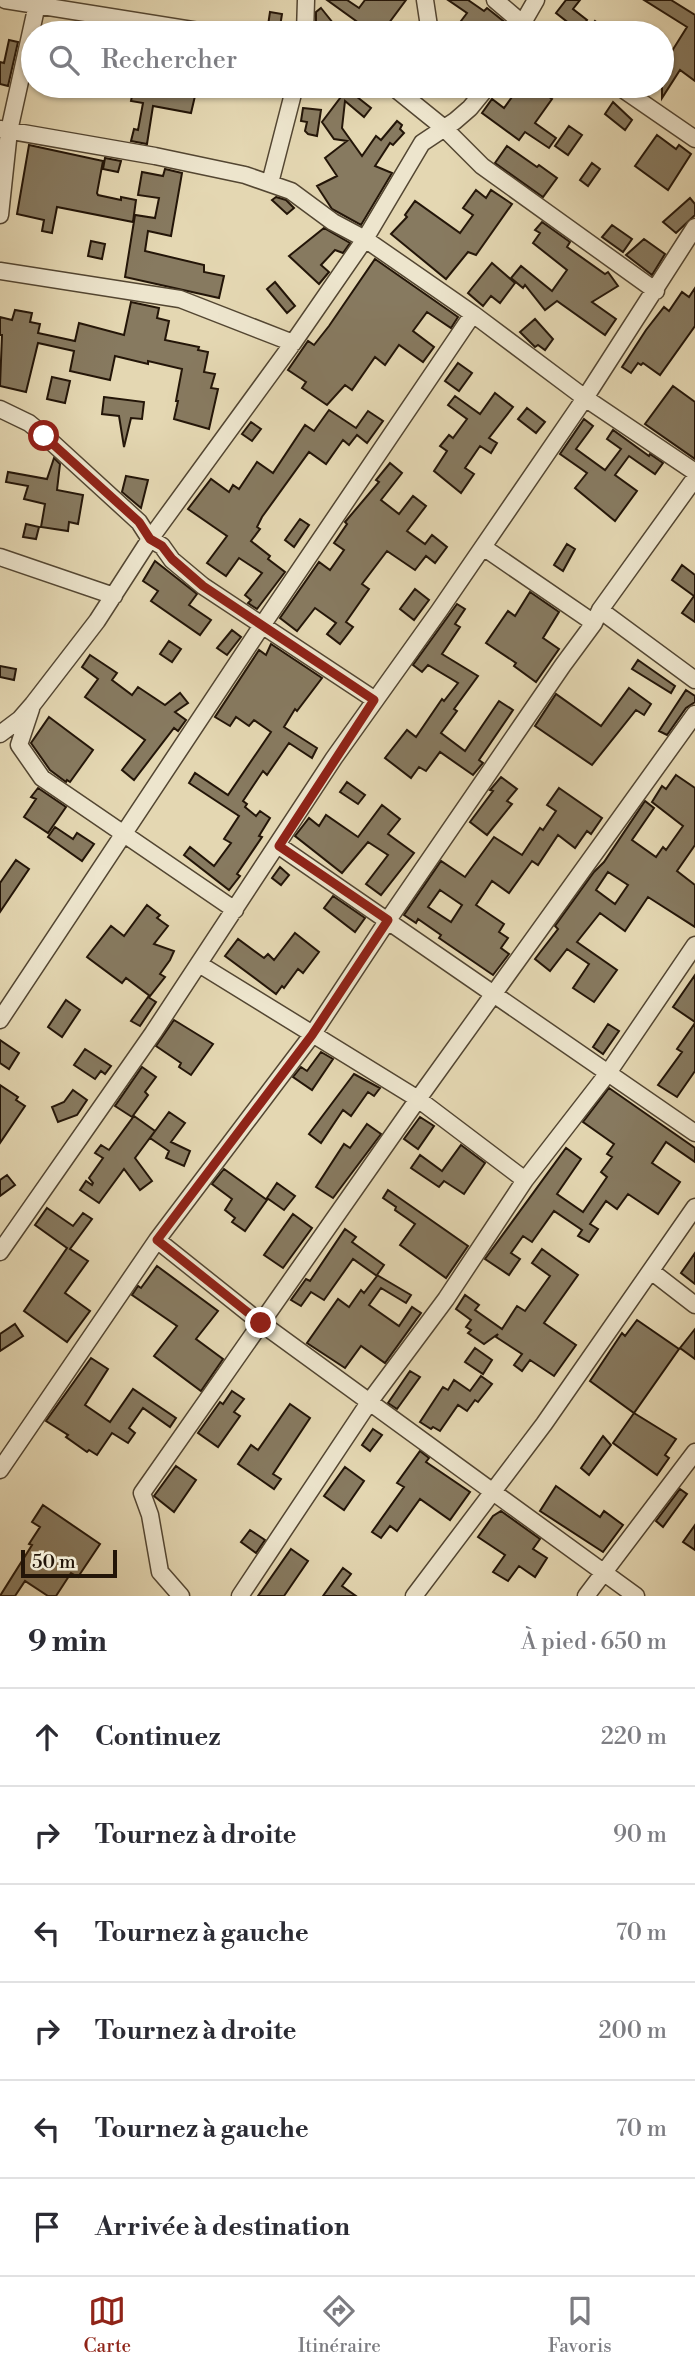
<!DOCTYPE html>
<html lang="fr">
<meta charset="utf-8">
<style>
:root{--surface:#fff;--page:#f7f7f7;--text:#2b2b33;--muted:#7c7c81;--line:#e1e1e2;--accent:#8f2418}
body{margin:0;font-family:"Libre Bodoni",serif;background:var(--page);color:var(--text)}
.scale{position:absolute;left:21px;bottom:18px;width:96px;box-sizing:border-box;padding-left:7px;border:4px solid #231508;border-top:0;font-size:19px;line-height:24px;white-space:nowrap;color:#231508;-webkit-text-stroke:5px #ede5cd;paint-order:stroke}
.stop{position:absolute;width:21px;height:21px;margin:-16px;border:5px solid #8f2418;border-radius:50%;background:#fff}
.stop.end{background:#8f2418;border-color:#fff;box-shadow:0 2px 7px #0008}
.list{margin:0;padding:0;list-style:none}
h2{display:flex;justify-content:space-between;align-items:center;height:91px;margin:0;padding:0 28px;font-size:30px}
h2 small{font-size:23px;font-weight:400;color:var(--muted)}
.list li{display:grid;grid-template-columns:46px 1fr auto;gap:21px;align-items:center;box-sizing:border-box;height:98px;padding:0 28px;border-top:2px solid var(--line)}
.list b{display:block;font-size:26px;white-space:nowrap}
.list em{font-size:23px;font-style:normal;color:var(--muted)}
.icon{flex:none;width:38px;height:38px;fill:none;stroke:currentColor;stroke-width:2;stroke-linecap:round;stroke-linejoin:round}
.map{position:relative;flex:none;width:695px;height:1596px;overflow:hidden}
.search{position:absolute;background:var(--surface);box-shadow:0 2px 5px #0004;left:21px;right:21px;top:21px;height:77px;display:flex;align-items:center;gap:18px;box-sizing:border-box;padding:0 24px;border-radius:38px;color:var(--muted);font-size:26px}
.sheet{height:679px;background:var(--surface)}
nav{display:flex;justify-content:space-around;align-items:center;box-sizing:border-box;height:98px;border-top:2px solid var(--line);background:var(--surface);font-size:19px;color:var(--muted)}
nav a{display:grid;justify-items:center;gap:4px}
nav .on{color:var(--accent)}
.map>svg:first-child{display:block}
</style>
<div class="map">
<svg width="695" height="1596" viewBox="0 0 695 1596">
<rect width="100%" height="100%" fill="#e4d7b2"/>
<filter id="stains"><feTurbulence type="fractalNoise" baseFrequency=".00286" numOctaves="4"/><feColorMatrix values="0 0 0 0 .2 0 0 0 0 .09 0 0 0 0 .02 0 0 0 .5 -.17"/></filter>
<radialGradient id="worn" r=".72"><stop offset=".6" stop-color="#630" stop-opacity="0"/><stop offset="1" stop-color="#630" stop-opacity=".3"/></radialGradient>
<path fill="#877a60" stroke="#231508" stroke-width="2" fill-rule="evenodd" d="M327 0H347L359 8 365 0H406L389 23 404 33H381L372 27 370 31Z
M448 0H468L484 11 487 8 507 24 500 33H484L472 25 466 33H452L467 13Z
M566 0H580L573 9 587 20 579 31 556 13Z
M644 0H671L695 15V81L680 70 662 98V45L672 51 687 27Z
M321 8 341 33H321L316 27V12Z
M270 12 282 14 279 33 267 32Z
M595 21 612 33H586Z
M9 40 18 42 8 86 0 84V62L4 63Z
M130 86 155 90 156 87 195 96 191 113 153 106 147 144 131 141 134 129 138 130 143 103 131 101 132 96 128 95Z
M520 86H533L552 99 535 123 556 138 549 148 525 132 519 140 482 113 492 99 504 108Z
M347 89 371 108 364 117 345 101 342 128 362 156 376 136 381 140 397 121 402 125 400 129 404 133 393 145 390 143 375 166 392 173 361 225 332 209 317 186 337 176 325 158 347 141 334 139 322 122Z
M613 102 632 120 625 130 605 114Z
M303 108 321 110 317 136 308 134 305 131 307 122 301 121Z
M569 126 582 135 568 155 555 146Z
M657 135 676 149 679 145 691 154 668 190 635 166Z
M29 145 103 161 97 193 98 195 121 200V197L136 200 133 222 57 207 52 233 42 231 44 220 17 214Z
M507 146 537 167 539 165 557 178 543 197 495 163Z
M105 158 121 161 118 172 103 169Z
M592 163 600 169 588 186 580 180Z
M165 169 182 173 171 236 148 231 145 251 204 265V272L224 276 219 298 125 277 135 215 155 218 159 198 138 195 142 172 163 176Z
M476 190 486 198 491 190 512 204 476 255 468 252 446 279 391 234 407 217 405 215 415 201 460 233 473 215 463 208Z
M276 197 286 200 294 208 287 214 272 200Z
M690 198 695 204V215L676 233 663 222Z
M542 222 570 242 567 247 605 274 608 272 618 286 592 302 616 319 605 335 557 301 545 310 525 285 523 288 511 278 521 266 552 291 567 270 533 243 540 233 535 230Z
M612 225 632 239 623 252 602 237Z
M324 228 350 243 343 253 335 250 321 265 329 272 319 284 289 256Z
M644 239 665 254 652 275 626 255Z
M91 241 105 244 102 259 88 256Z
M375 259 458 317 451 328 427 312 413 331 434 347 423 362 399 345 385 365 375 357 352 390 345 385 327 405 302 388 306 382 288 370 308 341 314 345 329 326Z
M492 263 515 283 500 303 491 296 483 306 468 293Z
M275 282 295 306 287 313 267 289Z
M695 288V326L660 375 643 363 641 365 638 363 631 373 622 367 646 330 664 307 669 311 682 292 689 297Z
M131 302 159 308 157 318 169 321 165 340 199 347 198 350 208 352 204 372 215 374 211 388 218 389 209 429 174 419 178 401H176L182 369 148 361V364L115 356 110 380 70 371 74 351 38 343 26 392 0 386 2 335H0V317L12 320 15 310 32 313 30 322 40 324 38 333 75 341 79 323 124 335Z
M535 319 553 339 545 350 538 345 535 347 520 332Z
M458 363 472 373 459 391 445 381Z
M52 377 70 381 65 403 47 399Z
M673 386 695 402V459L645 424Z
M495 393 513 407 489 438 497 443 491 453 480 446 465 468 474 474 461 493 434 471 447 451 440 446 449 435 453 438 467 419 448 405 455 396 480 414Z
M104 397 144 402 142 419 131 418 124 447 119 416 102 414Z
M527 408 545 422 536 433 518 419Z
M329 410 356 428 368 411 383 421 367 443 357 435 349 445 343 440 326 464 309 452 262 517 257 527 260 529 251 541 270 556 268 559 285 572 257 609 248 603 251 600 245 595 262 573 239 558 226 576 207 563 227 536 188 509 211 479 229 492 233 485 239 489 257 462 273 473 305 425 314 431Z
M584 419 593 426 576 449 605 470 621 449 607 439 613 430 649 456 650 454 663 463 655 474 629 456 615 475 637 491 615 521 575 488 587 473 560 454Z
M251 422 261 429 252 441 242 434Z
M54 458 60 464 57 490 83 495 78 524 69 522 68 531 41 527 45 504 24 499 28 486 6 482 8 472 47 479Z
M390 463 402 473 381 500 399 514 413 496 426 506 407 531 425 544 432 535 447 547 435 563 426 556 415 570 387 551 362 584 369 589 346 622 353 627 340 644 327 634 336 623 315 608 297 631 280 618 319 562 330 570 344 550 334 543 347 524 345 522 379 482 376 480Z
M126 476 148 480 141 508 122 492Z
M300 519 309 525 294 547 285 540Z
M26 524 39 527 36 539 23 537Z
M567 544 575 549 563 571 554 565Z
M155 561 197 594 189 605 211 620 200 635 151 601 158 591 143 581Z
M682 565 695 575V622L682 613 694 596 672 580Z
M415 589 429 600 414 620 400 609Z
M530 592 559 612 543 638 559 649 536 682 514 666 516 663 486 643 508 611 515 616Z
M457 604 465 609 455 624 460 627 442 654 478 676 454 709 457 711 441 733 465 751 499 701 513 710 479 760 483 763 473 775 440 752 426 771 419 767 411 778 385 758 407 730 416 737 442 699 444 701 458 683 428 665 422 672 413 665Z
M232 630 241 637 227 655 217 648Z
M169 641 181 649 172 662 160 654Z
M271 644 322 678 297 711 295 709 284 727 317 748 312 758 289 743 267 775 263 771 243 801 247 804 245 807 256 816 260 811 270 818 259 836 262 837 237 874 240 876 229 890 184 855 190 847 214 866 231 843 224 839 239 816 189 783 195 773 228 795 271 732 254 720 249 726 236 717 230 726 215 717 259 650 266 655Z
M90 655 117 673 112 680 132 695 138 687 165 705 180 693 188 703 175 712 186 720 178 731 174 728 134 780 122 770 145 740 85 697 98 679 82 667Z
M638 660 675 686 671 693 632 669Z
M0 666 16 669 14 680 0 677Z
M629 688 651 704 644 715 636 710 592 765 535 726 556 694 601 726Z
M686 690 695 696V702L686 708 667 735 659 731Z
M49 717 93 750 70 782 67 780 66 782 50 770 31 743Z
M676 775 695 788V845L677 871 695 885V927L648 897 625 931 600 913 577 942 617 970 594 1002 573 988 589 964 567 949 550 971 535 959 558 929 555 926 594 872 604 862 645 801 654 808 632 840 656 857 663 847 666 850 683 826 652 802 662 786 666 789ZM608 872 628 885 615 904 596 890Z
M501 777 517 789 507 801 512 804 487 835 470 822 493 791 490 790Z
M347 782 365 795 358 804 340 792Z
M38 788 66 807 48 833 24 817 36 799 31 797Z
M559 788 602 818 591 834 587 831 575 848 558 835 538 865 532 861 509 893 492 881 476 905 504 924 499 932 508 938 501 948 509 954 493 975 439 938 441 935 418 919 416 923 404 915 441 861 465 877 494 837 522 855 540 828 543 830 556 811 547 805ZM440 890 462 905 451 922 428 907Z
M382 805 400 819 388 834 414 853 381 895 366 884 388 855 368 842 342 873 295 836 309 818 319 826 326 815 358 837Z
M55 827 73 839 77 833 94 844 82 861 48 837Z
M16 860 29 869 0 912V883Z
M280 867 289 875 281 885 272 878Z
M333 896 365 918 355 932 324 908Z
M147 905 160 915 157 918 168 926 154 944 174 951 170 960 160 974 165 977 150 996 126 978 122 983 87 957 111 926 124 936Z
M295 933 319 952 303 973 298 969 284 988 282 986 276 994 225 956 238 939 264 958 268 954 274 960Z
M695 975V1022L673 1007Z
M148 997 156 1002 140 1026 131 1021Z
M66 1000 80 1010 62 1037 48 1027Z
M174 1020 213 1044 191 1075 179 1067 181 1063 156 1046Z
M695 1023V1071L677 1097 658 1085 682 1052 677 1049Z
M608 1024 619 1031 603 1054 593 1047Z
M0 1040 19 1053 9 1069 0 1063Z
M85 1049 111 1066 105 1074 101 1071 95 1079 74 1065Z
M321 1052 333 1059 312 1090 293 1077 301 1067 307 1071Z
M142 1067 156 1077 145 1092 148 1095 132 1117 115 1106Z
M354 1074 380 1088 374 1096 368 1092 351 1116 343 1110 321 1143 309 1134Z
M0 1085 18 1097 16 1100 25 1106 0 1143Z
M609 1088 695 1148V1162L666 1142 652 1163 680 1182 658 1214 628 1194 617 1209 606 1201 590 1224 598 1229 589 1242 578 1236 582 1230 554 1211 532 1242 523 1236 511 1253 520 1259 509 1275 485 1259 566 1148 581 1159 557 1194 583 1212 607 1177 601 1172 612 1157 607 1154 614 1144 583 1122Z
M73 1090 87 1100 77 1115 58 1122 52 1107 64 1102Z
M169 1112 185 1123 171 1142 190 1151 184 1166 166 1158 169 1151 150 1138Z
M134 1116 155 1131 135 1158 152 1181 140 1190 124 1169 99 1203 80 1190 86 1181 92 1185 93 1183 89 1178 103 1158 95 1153 101 1145 109 1150Z
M420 1117 434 1126 418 1149 404 1139Z
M367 1124 381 1134 333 1198 316 1187 344 1144 350 1148Z
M461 1145 485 1163 464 1194 444 1181 439 1187 411 1168 420 1155 442 1171Z
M224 1169 267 1200 245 1231 232 1222 235 1218 225 1210 232 1199 212 1184Z
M7 1175 15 1185 0 1196V1180Z
M277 1183 295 1196 284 1210 267 1198Z
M388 1190 468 1246 446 1278 400 1245 415 1224 395 1210 396 1207 383 1198Z
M47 1208 73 1226 83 1213 92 1219 70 1249 88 1261 65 1293 90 1311 67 1342 24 1311 67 1248 35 1225Z
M293 1214 312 1228 283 1268 264 1255Z
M345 1229 356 1237 352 1242 384 1265 377 1275 411 1295 406 1303 381 1288 369 1305 399 1326 412 1307 421 1313 385 1363 361 1346 345 1368 307 1343 338 1299 349 1307 361 1290 364 1293 377 1276 353 1259 324 1300 311 1292 301 1306 291 1300 306 1279 310 1281Z
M542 1249 578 1275 544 1323 576 1345 554 1376 530 1360 522 1371 514 1365 522 1354 496 1337 498 1334 484 1344 468 1333 471 1330 466 1327 471 1320 456 1309 465 1295 479 1305 475 1310 502 1329 517 1306 525 1311 550 1276 532 1263Z
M695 1253V1284L681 1273Z
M157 1266 218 1311 196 1339 223 1359 201 1391 154 1356 177 1326 132 1295 138 1286 141 1288Z
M637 1320 679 1349 634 1413 590 1381 622 1333 625 1336Z
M15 1324 23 1336 0 1351V1334Z
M695 1329V1359L680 1348Z
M475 1348 492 1360 483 1374 465 1362Z
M91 1358 108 1369 85 1405 110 1422 133 1389 176 1418 170 1427 143 1408 129 1428 135 1433 128 1443 112 1433 97 1455 89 1450 87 1452 66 1437 68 1435 46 1421Z
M410 1371 420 1377 397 1409 388 1403Z
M481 1376 492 1384 478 1402 475 1400 467 1411 458 1405 440 1431 433 1427 431 1429 420 1422 443 1387 448 1390 454 1380 470 1391Z
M232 1391 244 1399 234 1412 240 1416 218 1447 198 1433 220 1402 223 1404Z
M290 1404 310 1418 273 1474 281 1479 274 1489 238 1464 251 1445 258 1450Z
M634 1413 676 1439 665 1455 669 1458 657 1475 613 1443Z
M373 1429 382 1435 370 1451 362 1445Z
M603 1436 611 1445 589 1475 581 1468Z
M420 1451 429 1458 426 1462 470 1492 450 1520 420 1499 397 1531 390 1526 381 1538 372 1532 404 1487 397 1483Z
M176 1466 196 1480 174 1512 154 1496Z
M345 1467 364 1481 344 1510 324 1496Z
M556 1486 600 1517 604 1511 623 1525 603 1552 540 1511Z
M680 1489 687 1494 663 1527 656 1521Z
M43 1505 100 1544 78 1577 71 1573 56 1596H48L25 1581 15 1596H0L32 1545 29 1544 40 1527 32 1522Z
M501 1511 540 1539 533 1549 547 1558 535 1577 519 1566 508 1581 493 1572 505 1555 478 1537 493 1516Z
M695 1525V1550L683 1542Z
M250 1530 265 1540 256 1553 241 1542Z
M291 1549 308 1561 284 1596H258Z
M343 1568 351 1574 342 1586 356 1596H323Z"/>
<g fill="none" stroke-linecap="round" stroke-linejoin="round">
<defs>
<path id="minor" d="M5 0 211 33
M425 0 430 33
M495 0 522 23 538 33
M305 33 306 0
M517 33 536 0
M392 86 444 128 482 166 656 291
M618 86 695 139
M0 129 155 156 245 175 291 191 333 222 365 239 473 314 585 398 695 472
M270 183 295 86
M0 215 9 131 38 0
M0 271 180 299 293 343
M0 409 29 423 45 436 139 522 150 539 162 546 172 560 203 586 375 700
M483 547 594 623
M0 557 114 596
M600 610 695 680
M31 709 19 745 42 778 235 910
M0 734 20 719 33 704 97 621 150 539 293 343 365 239 422 143 455 121 470 108 488 86
M279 846 695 1133
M199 964 418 1099 525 1180
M0 1020 263 624 473 314
M157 1240 261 1323 636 1596
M0 1252 153 1033 334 758 439 611 585 398 695 227
M651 1271 695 1305
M0 1470 157 1240 312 1035 388 920 563 665 594 623 600 610 695 478
M181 1596 160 1572 150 1515 142 1493 418 1099 695 714
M240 1596 370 1401 446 1299 525 1180 608 1073 695 945
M414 1596 544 1424 695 1207
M586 1596 695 1452"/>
</defs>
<use href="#minor" stroke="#534632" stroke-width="19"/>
<use href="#minor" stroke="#ede5cd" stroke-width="16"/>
</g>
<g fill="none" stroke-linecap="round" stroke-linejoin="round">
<path stroke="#8f2418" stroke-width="9" d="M44 436 139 522 150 539 162 546 172 559 203 586 374 700 279 846 388 920 312 1035 157 1240 261 1323"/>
</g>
<rect width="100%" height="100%" filter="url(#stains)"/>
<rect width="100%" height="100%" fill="url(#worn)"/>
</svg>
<div class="scale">50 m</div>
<div class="stop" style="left:44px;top:436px"></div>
<div class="stop end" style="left:261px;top:1323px"></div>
<div class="search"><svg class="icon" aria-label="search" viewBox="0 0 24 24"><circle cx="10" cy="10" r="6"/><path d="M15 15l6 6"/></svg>Rechercher</div>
</div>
<section class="sheet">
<h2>9 min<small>À pied · 650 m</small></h2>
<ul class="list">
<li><svg class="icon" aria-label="ahead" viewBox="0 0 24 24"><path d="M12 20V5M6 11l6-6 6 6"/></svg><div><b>Continuez</b></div><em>220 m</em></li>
<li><svg class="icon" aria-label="right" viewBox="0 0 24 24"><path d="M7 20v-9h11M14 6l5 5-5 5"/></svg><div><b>Tournez à droite</b></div><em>90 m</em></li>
<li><svg class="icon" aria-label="left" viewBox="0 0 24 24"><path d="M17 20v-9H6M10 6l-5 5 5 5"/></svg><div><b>Tournez à gauche</b></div><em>70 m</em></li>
<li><svg class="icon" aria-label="right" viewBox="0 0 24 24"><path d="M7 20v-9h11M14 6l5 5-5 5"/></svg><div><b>Tournez à droite</b></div><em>200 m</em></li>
<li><svg class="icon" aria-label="left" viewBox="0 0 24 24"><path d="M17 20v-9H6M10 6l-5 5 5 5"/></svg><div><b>Tournez à gauche</b></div><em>70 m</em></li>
<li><svg class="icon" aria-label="arrive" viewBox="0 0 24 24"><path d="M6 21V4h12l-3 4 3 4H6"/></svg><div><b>Arrivée à destination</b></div></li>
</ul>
</section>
<nav>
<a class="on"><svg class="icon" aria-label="map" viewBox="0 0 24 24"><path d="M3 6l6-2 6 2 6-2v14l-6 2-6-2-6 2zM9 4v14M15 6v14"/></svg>Carte</a>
<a><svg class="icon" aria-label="directions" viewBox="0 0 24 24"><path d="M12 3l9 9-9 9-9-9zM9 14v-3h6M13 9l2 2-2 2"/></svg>Itinéraire</a>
<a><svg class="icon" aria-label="saved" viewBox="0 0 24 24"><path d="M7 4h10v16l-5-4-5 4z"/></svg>Favoris</a>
</nav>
